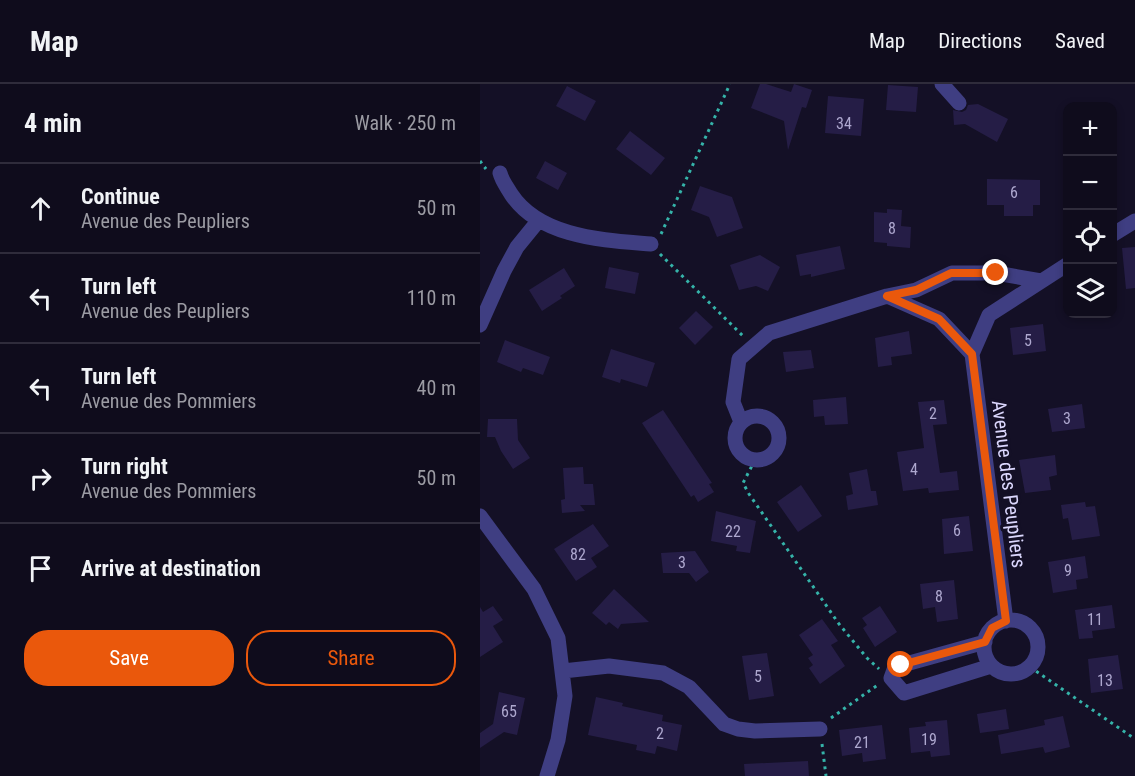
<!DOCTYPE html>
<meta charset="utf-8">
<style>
:root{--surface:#0f0c1c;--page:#1d1a29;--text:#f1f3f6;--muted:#9b9ba3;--line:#2f2c3b;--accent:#ea580c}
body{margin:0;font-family:"Roboto Condensed",sans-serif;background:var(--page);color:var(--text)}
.controls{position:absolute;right:18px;top:18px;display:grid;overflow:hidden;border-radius:12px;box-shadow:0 3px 9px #0003}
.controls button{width:54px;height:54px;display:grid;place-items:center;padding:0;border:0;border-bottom:2px solid var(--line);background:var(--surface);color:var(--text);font:30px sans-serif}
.stop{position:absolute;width:18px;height:18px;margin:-14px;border:4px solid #ea580c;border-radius:50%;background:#fff}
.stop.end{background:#ea580c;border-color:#fff;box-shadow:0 2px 6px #0008}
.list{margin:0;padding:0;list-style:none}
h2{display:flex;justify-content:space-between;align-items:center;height:78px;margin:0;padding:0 24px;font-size:26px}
h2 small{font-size:20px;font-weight:400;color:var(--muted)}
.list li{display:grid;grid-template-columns:39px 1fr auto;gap:18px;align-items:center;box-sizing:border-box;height:90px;padding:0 24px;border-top:2px solid var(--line)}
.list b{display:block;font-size:22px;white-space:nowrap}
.list p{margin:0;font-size:20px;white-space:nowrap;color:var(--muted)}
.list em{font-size:20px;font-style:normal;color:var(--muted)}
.actions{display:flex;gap:12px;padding:18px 24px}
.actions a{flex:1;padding:14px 0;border:2px solid var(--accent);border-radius:24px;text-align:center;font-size:21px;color:var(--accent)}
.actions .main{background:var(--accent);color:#fff}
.icon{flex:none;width:33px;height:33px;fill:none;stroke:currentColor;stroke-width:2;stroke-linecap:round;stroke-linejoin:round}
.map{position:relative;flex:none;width:655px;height:692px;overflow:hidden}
header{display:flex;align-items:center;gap:36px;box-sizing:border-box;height:84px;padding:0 30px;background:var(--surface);border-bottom:2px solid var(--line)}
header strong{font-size:28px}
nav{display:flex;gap:33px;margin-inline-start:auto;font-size:21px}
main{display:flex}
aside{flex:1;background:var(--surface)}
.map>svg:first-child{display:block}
</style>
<header>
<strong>Map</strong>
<nav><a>Map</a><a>Directions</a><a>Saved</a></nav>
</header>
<main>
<aside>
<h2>4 min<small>Walk · 250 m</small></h2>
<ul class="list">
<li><svg class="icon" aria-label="ahead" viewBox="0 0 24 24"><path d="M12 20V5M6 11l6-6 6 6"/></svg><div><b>Continue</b><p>Avenue des Peupliers</p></div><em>50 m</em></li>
<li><svg class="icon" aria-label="left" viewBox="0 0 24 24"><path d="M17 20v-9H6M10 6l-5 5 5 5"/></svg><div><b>Turn left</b><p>Avenue des Peupliers</p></div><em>110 m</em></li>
<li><svg class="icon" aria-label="left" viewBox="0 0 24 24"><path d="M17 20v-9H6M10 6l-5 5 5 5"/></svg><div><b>Turn left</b><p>Avenue des Pommiers</p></div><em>40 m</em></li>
<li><svg class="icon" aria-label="right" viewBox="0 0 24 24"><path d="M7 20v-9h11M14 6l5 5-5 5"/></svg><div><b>Turn right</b><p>Avenue des Pommiers</p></div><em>50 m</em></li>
<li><svg class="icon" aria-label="arrive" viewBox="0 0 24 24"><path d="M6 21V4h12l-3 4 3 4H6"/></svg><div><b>Arrive at destination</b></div></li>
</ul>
<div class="actions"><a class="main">Save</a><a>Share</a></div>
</aside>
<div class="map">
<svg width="655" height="692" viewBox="0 0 655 692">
<rect width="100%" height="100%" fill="#141026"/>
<path fill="#251d46" d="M280 0H286L311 8 314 0 332 6 326 24 322 23 308 66 304 37 271 24Z
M408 1 438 3 436 28 406 26Z
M87 2 116 17 105 37 76 22Z
M348 12 384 15 381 52 345 49Z
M498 20 528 35 517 58 485 40 474 41 473 26 482 28 486 26 488 21Z
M150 47 185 74 171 91 136 65Z
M65 77 87 89 78 106 56 94Z
M507 95 560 96V121H553V132H524V121H507Z
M220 102 252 113 263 144 237 153 229 133 211 126Z
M407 125 422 126 421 142 431 143 430 164 407 162V159L394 158V128L407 129Z
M360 162 365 185 331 193V190L320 192 316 171Z
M655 163V204L646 205 642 164Z
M280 171 300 183 288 207 276 202 259 206 250 181Z
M129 183 159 189 155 210 125 204Z
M84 184 95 202 80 212 82 214 62 227 49 206Z
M216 227 233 243 215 261 199 244Z
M563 240 566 267 533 271 530 244Z
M429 247 432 270 411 273 412 281 398 283 395 254Z
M25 256 70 273 63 291 43 284 41 288 17 278Z
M131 265 175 279 167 303 141 295 140 299 122 293Z
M331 266 334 284 306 288 303 268Z
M366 313 368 340 345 341 344 332 334 333 333 316Z
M464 316 467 340 453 341 460 389 477 387 479 406 449 409 448 404 423 407 417 368 444 364 438 318Z
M602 320 605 344 572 348 568 325Z
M183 326 232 399 229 400 234 408 218 418 214 411 211 413 162 339Z
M8 335H37L38 356 50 374 33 385 21 367 15 353H7Z
M575 371 577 391 569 393 571 406 545 409 539 376Z
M103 383 104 400H113L115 421H100L105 427 82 429 81 416 85 415 83 384Z
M387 385 391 407H396L398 421 368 426 366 412 373 410 369 389Z
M321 401 342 432 318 448 297 418Z
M605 418 606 423 615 422 620 452 592 456 588 434 583 435 581 421Z
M236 427 276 437 270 469 256 467 257 462 231 457Z
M489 432 493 467 464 470 462 435Z
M113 440 129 462 111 474 117 483 96 497 74 465Z
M215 467 229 488 216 498 209 489H183L181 469Z
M605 472 608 494 596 496 597 505 573 509 568 478Z
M474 496 478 535 457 538 455 523 443 525 440 500Z
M134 505 169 538 141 540 138 545 129 538 126 541 112 529Z
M632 521 635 544 612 547 613 554 599 555 595 526Z
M13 522 23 536 13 542 23 558 0 573V523L3 528Z
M400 522 417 548 395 563 383 544 387 541 382 534Z
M342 535 358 557 351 561 365 582 340 600 329 584 333 581 328 574 333 571 319 551Z
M287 569 294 612 269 616 262 572Z
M638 571 643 605 611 609 608 575Z
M19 608 45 614 37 651 24 648 0 664V649L13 640Z
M116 613 143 619 142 622 183 631 182 637 202 641 197 667 177 662 175 670 156 666 157 661 108 651Z
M526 625 529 645 500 649 497 630Z
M583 632 590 663 565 669 563 663 521 670 518 651 565 641 564 636Z
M467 636 470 671 451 673 450 667 431 669 429 644 446 642 445 638Z
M402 641 406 675 383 678 382 669 362 672 359 646Z
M328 677 329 692H265L264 680Z"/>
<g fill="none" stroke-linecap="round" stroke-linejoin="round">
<path stroke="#35b3a9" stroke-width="3" stroke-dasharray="3 4.5" stroke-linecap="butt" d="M0 77 6 85
M181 150 250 0
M180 170 263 252
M275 376 263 399 269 410 359 540 387 574 399 585
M550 583 655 655
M351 634 399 600
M342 660 346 692"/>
<path stroke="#3f3e82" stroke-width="15" d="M462 0 479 19
M20 89C22 97 27 103 31 110 60 154 124 156 171 160
M632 151 655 137
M407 212 459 235 492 270
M0 241 24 187 37 163 59 136
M255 354a22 22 0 1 1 44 0a22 22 0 1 1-44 0Z
M261 338 253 318 259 275 289 249 407 212 436 206 472 189H516L561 197
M0 432 54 505 78 554 85 612 78 656 67 692
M504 563a27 27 0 1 1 54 0a27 27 0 1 1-54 0Z
M526 537 492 270 509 231 588 180
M505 558 415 583 411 594 424 609 511 582
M83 587 129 582 183 589 209 603 244 640 258 645 275 647 340 645"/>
</g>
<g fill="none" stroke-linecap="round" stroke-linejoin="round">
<path stroke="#ea580c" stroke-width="8" d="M421 581 505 558 512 544 526 537 492 270 459 235 407 212 436 206 471 189H516"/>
</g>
<g text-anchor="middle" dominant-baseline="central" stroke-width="6" stroke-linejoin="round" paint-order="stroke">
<g font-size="16" fill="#aea8cf">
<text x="364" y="39">34</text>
<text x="534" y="108">6</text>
<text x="412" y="144">8</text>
<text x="548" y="256">5</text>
<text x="453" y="329">2</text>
<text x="587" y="334">3</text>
<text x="434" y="385">4</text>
<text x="477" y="446">6</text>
<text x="253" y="447">22</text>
<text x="98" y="470">82</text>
<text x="202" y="478">3</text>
<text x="588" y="486">9</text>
<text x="459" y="512">8</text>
<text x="615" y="535">11</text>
<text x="278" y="592">5</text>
<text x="625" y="596">13</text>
<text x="29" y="627">65</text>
<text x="180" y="649">2</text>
<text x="449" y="655">19</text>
<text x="382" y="658">21</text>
</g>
<g font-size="20" fill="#dbd7fd" stroke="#141026">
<text transform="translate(529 400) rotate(83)">Avenue des Peupliers</text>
</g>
</g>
</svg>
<div class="controls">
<button>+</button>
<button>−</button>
<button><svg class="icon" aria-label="locate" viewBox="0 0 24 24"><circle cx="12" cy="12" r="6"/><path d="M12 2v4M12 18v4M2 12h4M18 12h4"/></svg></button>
<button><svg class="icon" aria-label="layers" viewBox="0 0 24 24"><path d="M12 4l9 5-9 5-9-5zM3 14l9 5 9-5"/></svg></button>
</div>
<div class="stop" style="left:421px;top:581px"></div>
<div class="stop end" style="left:516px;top:189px"></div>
</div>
</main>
